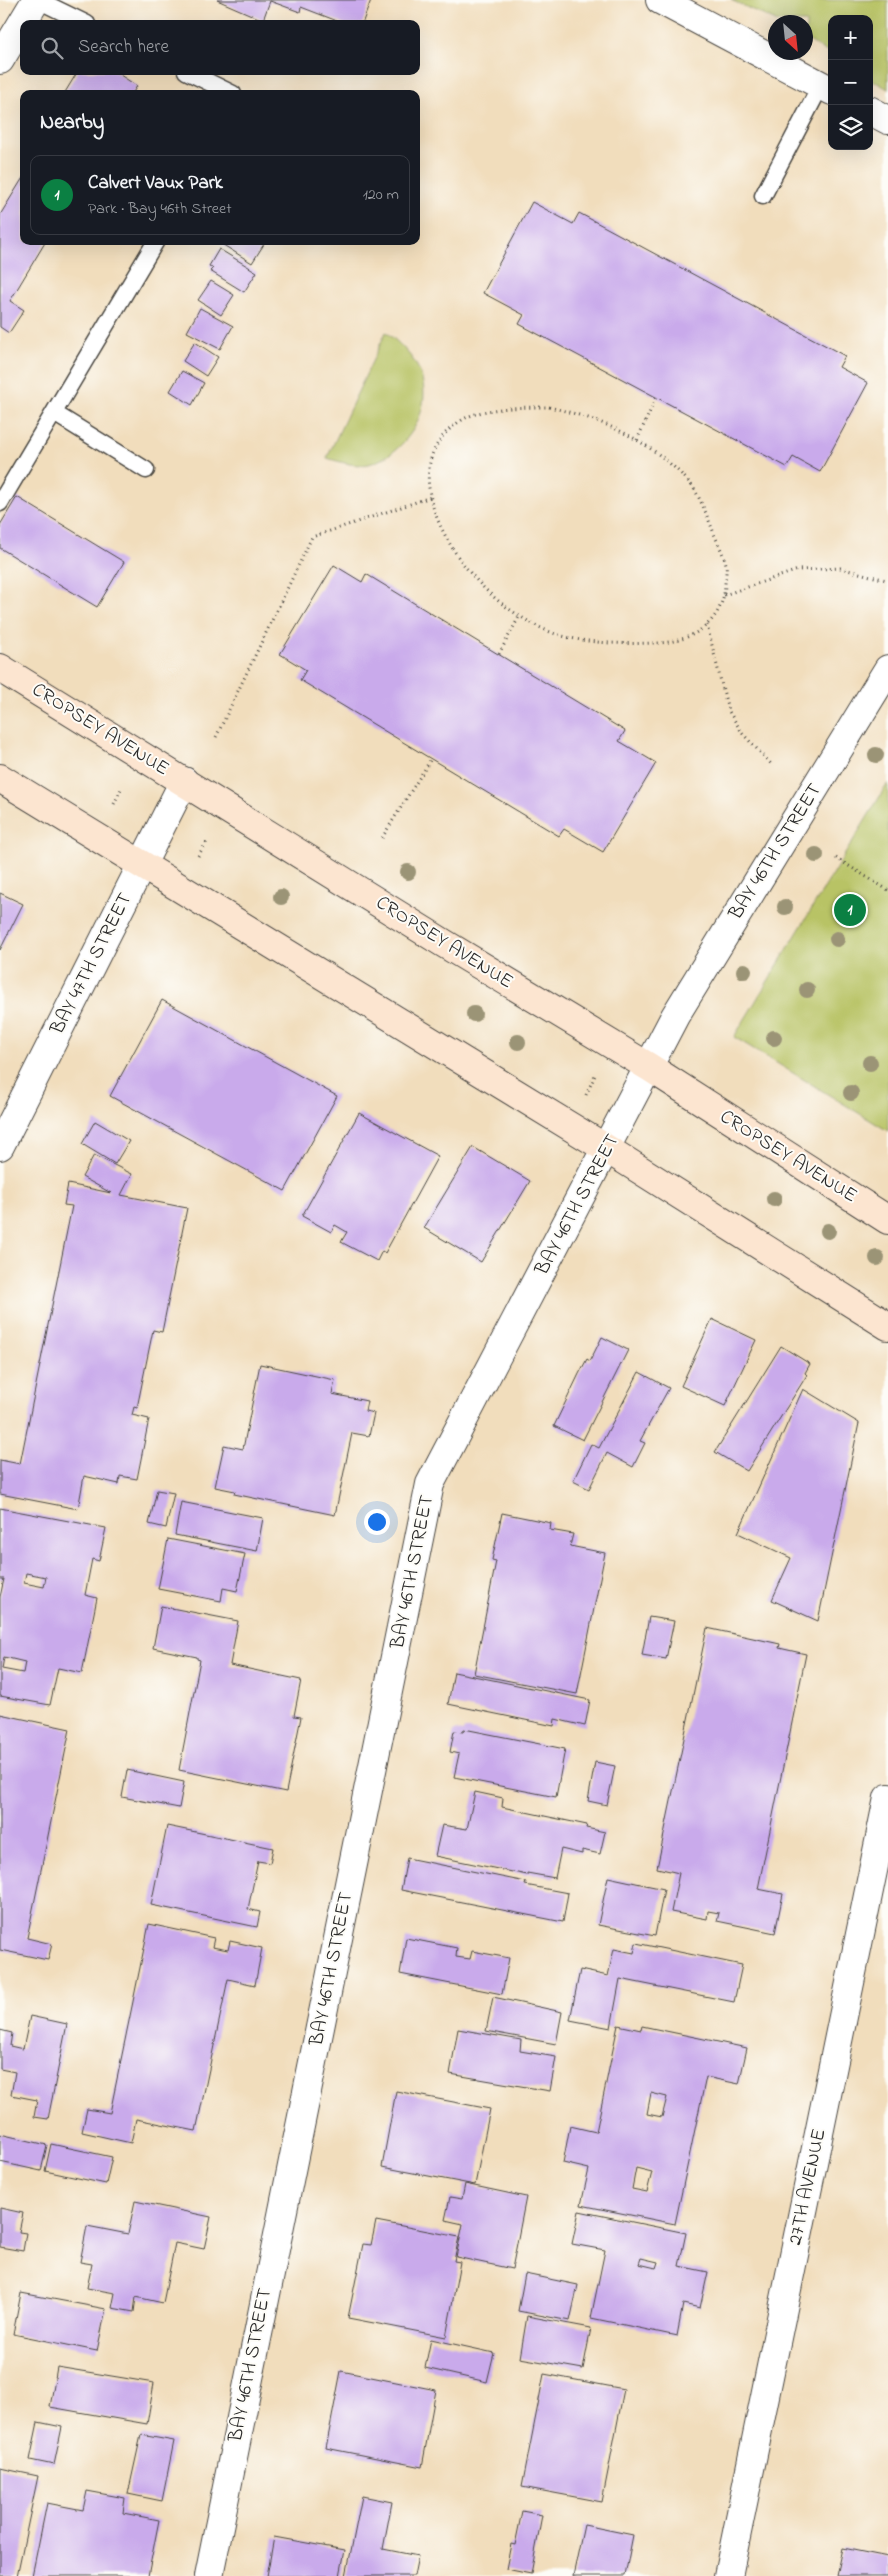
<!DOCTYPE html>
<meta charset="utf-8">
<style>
:root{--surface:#171b24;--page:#242831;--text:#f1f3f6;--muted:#9ea1a6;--line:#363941;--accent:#0b8043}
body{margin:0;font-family:"Indie Flower",sans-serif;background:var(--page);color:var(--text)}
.controls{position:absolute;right:15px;top:15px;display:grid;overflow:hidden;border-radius:10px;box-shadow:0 5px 20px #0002}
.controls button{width:45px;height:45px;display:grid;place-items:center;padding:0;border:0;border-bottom:1px solid var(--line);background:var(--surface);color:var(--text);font:25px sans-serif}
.compass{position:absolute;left:768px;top:15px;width:45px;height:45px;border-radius:50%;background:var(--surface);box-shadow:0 5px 20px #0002;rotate:153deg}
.you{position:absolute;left:376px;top:1521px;width:18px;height:18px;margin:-12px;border:4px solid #fff;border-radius:50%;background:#1a73e8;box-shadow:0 0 0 8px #1a73e833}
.badge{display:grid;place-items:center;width:32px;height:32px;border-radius:50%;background:var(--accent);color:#fff;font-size:16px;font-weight:700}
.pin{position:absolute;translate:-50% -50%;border:2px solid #fff;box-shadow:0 1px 5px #0006}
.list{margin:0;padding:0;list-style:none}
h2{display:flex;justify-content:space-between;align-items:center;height:65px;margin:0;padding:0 20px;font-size:21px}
h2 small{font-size:16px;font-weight:400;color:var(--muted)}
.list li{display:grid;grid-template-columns:32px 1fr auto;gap:15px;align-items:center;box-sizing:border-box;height:80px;margin:0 10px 10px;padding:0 10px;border:1px solid var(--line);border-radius:10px}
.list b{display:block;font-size:19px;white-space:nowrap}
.list p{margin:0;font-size:16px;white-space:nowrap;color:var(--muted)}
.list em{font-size:16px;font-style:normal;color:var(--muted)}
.icon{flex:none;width:28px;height:28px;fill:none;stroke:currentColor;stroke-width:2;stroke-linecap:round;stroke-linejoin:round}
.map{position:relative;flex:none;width:888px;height:2576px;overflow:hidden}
.search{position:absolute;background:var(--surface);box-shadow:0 5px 20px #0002;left:20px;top:20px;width:400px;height:55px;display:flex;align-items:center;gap:12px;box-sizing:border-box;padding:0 18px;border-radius:10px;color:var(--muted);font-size:19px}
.panel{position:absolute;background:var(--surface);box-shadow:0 5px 20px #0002;left:20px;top:90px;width:400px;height:155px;border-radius:10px}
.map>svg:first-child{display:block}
</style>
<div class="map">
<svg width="888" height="2576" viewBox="0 0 888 2576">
<rect width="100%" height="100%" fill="#fdfcf7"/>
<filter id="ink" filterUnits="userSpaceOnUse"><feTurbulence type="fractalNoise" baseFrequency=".02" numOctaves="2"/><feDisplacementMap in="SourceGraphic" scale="10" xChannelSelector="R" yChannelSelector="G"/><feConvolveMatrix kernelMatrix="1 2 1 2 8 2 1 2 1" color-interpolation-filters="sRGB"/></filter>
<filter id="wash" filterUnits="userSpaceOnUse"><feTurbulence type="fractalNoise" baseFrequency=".0096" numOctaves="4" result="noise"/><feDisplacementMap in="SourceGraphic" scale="20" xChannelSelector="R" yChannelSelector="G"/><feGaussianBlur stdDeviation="1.12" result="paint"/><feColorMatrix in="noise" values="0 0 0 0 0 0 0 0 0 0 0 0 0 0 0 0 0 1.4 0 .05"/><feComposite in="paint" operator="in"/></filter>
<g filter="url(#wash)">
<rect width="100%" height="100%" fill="#f1ddbc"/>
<path fill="#b8c365" stroke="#727748" d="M731 0H888V89L869 78V19H832V55L806 39V22H778Z
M386 332C398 342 409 352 417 366 438 405 408 453 369 464 356 467 340 462 327 458Z
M888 783V1131L734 1037Z"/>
<g id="blocks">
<path fill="#c9aaeb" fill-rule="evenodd" d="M217 0H371L362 24H345L301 7 300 12 270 1 263 20Z
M78 71H114L137 86 132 94H64Z
M24 176V241H46L10 301 24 310 9 333 0 327V215Z
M532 202 573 224 579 213 845 356 839 367 868 383 820 472 793 457 787 467 519 324 524 315 483 293Z
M217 241H266L252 263Z
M219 249 257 272 244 292 210 271 213 268 209 266Z
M211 281 234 295 221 315 198 300Z
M200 308 233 326 220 349 187 332Z
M195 342 218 357 206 376 183 361Z
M182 371 204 383 192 405 170 391Z
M17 497 124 562 97 607 0 548V525Z
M334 565 362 582 366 574 625 731 619 741 656 763 603 852 564 829 559 836 300 680 306 670 280 654Z
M0 893 23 904 0 950Z
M162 1000 337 1096 285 1191 110 1096Z
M359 1113 438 1156 385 1253 382 1251 377 1261 341 1242 347 1232 335 1225 331 1232 302 1216Z
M95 1121 129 1141 115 1164 82 1144Z
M473 1147 530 1181 481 1262 424 1228Z
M94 1155 132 1174 121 1195 187 1208 162 1332 153 1330 137 1408 134 1407 132 1415 149 1419 137 1479 120 1476 119 1484 84 1476 78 1509 0 1494V1460L20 1464 72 1206 64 1205 68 1184 111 1193 82 1177Z
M712 1319 756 1340 725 1406 681 1386Z
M602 1337 628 1350 583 1440 554 1426 579 1374 587 1359 590 1361Z
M781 1346 810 1364 805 1373 807 1375 747 1471 715 1452Z
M260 1364 335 1380 332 1394 367 1401 365 1411 374 1413 369 1436 352 1433 335 1515 234 1494 235 1491 215 1487 224 1445 243 1449Z
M639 1372 669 1388 640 1441 645 1443 633 1467 607 1453 589 1489 573 1481 591 1444 599 1448Z
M803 1389 859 1423 818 1621 772 1600 791 1558 738 1533Z
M157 1490 174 1493 166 1528 149 1524Z
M181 1502 263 1518 257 1551 175 1535Z
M0 1508 106 1528 99 1561 92 1559 85 1595 97 1598 82 1673 58 1668 50 1705 0 1696V1597L4 1579H0ZM26 1573 46 1577 44 1587 24 1583ZM4 1657 25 1662 23 1673 2 1669Z
M502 1513 551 1523 550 1530 573 1534 570 1546 605 1553 577 1694 474 1674 496 1561 492 1560Z
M168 1539 245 1554 237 1591 223 1588 221 1601 158 1589Z
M161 1606 238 1621 230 1665 301 1680 294 1716 301 1717 286 1792 179 1770 200 1660 197 1659V1657L153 1648Z
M649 1617 674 1621 666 1659 642 1655Z
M707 1628 780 1644 779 1648 806 1654 758 1889 783 1894 775 1933 717 1921 719 1913 708 1911 707 1919 671 1912 679 1873 657 1868Z
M454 1672 590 1700 585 1726 555 1719 554 1726 448 1704Z
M0 1714 70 1729 27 1938 52 1944 48 1960 0 1950Z
M464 1729 565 1749 556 1797 454 1777 459 1754 450 1752 454 1731 463 1732Z
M595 1762 615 1766 607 1805 588 1801Z
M127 1770 184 1782 179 1808 122 1797Z
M475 1792 503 1798 502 1807 587 1825 586 1828 605 1832 600 1854 582 1850V1854L561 1849 555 1878 527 1873V1875L435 1856 442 1825 467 1829Z
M167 1826 273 1848 270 1863 258 1861 248 1909 260 1912 257 1927 151 1905Z
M407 1858 526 1882 525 1885 568 1893 563 1922 401 1890Z
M608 1877 664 1889 655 1936 598 1925Z
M149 1924 214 1938 212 1947 228 1950 230 1941 262 1948 255 1985 228 1979 196 2131 136 2119 131 2143 82 2132 87 2109 110 2113Z
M406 1938 457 1948 456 1957 470 1959 472 1951 509 1958 502 1994 400 1974Z
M636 1943 742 1965 734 2002 620 1979 611 2028 570 2020 580 1970 608 1976 614 1949 634 1953Z
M493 1997 562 2012 556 2044 486 2031Z
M30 2016 67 2024 48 2119 34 2117 37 2100 11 2095 15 2072 0 2069V2030L12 2033 10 2046 23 2049Z
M618 2025 641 2030 642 2026 747 2048 739 2084 706 2077 675 2224 581 2205 589 2169 563 2163 570 2126 596 2132ZM651 2093 667 2097 662 2117 647 2114ZM636 2168 652 2172 647 2192 632 2189Z
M458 2029 521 2040 520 2051 556 2057 550 2091 450 2074Z
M396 2091 490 2109 475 2185 382 2167Z
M0 2134 47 2145 41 2171 0 2162Z
M51 2144 112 2157 106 2184 45 2171Z
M465 2184 526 2197 512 2269 456 2257 463 2224 445 2220 450 2197 462 2199Z
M135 2201 211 2217 204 2249 175 2243 163 2303 136 2297 134 2312 112 2308 115 2293 87 2288 92 2264 80 2262 87 2226 128 2234Z
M0 2208 23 2213 19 2232 26 2233 23 2251 0 2247Z
M579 2211 686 2233 679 2266 708 2272 700 2308 683 2304 677 2336 591 2318 605 2250 572 2244ZM641 2258 658 2262 656 2268 639 2264Z
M376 2221 459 2237 454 2261 460 2262 446 2337 348 2318 363 2244 371 2245Z
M525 2274 578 2285 570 2321 518 2311Z
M21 2293 106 2309 97 2351 13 2334Z
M527 2316 591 2328 583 2369 520 2358Z
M431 2339 494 2353 487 2382 425 2368Z
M57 2367 154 2383 147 2424 50 2407Z
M341 2371 436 2390 422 2467 326 2448Z
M544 2374 624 2389 602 2502 522 2487Z
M38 2422 62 2427 54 2465 30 2460Z
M141 2435 174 2441 162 2501 128 2494Z
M0 2468 38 2476 17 2576H0Z
M87 2491 125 2498 123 2513 159 2520 148 2576H32L47 2503 83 2510Z
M362 2496 392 2502 383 2549 418 2556 414 2576H346Z
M522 2511 542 2515 531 2574 506 2569 511 2544 515 2545Z
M584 2525 633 2535 625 2576H573Z
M274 2537 345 2550 340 2576H267Z
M843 2548 888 2557V2576H837Z"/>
</g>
</g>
<g filter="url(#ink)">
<use href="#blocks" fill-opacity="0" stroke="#494641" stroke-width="1"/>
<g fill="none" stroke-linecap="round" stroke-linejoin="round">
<defs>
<path id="service" d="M38 0 87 24
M186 71 233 94
M763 196 821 85
M54 413 146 470
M0 503 156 241"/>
<path id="minor" d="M660 0 832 91
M0 60 36 0
M869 110 888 120
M0 1146 184 781
M209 2576 430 1484 675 1016 888 669
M728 2576 888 1798"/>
<path id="secondary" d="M0 668 445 944 649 1067 888 1220
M0 778 607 1149 888 1326"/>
</defs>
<use href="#service" stroke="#494641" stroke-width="19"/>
<use href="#minor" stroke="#494641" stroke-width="30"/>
<use href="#secondary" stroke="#494641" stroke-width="30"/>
<path stroke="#494641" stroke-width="3" stroke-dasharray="1 4" stroke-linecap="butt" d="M549 407C605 420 650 440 689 482 699 494 706 514 712 528 716 540 723 552 726 564 727 570 725 578 725 585 723 623 691 643 655 643 624 644 593 644 562 636 534 628 503 607 483 587 442 545 395 461 462 420 482 407 525 407 549 407Z
M637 440 656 398
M724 595 798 570 840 568 886 580
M707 625 728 710 743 734 772 765
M499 654 520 615
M216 737 312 537 431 497
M114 804 122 787
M382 838 431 759
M198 856 208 840
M836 858 888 890
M586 1095 595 1075"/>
<use href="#service" stroke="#fff" stroke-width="16"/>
<use href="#minor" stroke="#fff" stroke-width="28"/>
<use href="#secondary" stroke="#fce5d0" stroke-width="28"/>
</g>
<g fill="#9b9476">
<circle cx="876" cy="755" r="8"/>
<circle cx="816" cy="855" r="8"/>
<circle cx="408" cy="872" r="8"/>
<circle cx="281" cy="897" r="8"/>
<circle cx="785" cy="907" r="8"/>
<circle cx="837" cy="939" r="8"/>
<circle cx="744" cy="971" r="8"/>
<circle cx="807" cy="990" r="8"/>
<circle cx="474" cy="1014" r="8"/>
<circle cx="774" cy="1038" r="8"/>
<circle cx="518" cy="1042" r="8"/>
<circle cx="870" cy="1063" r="8"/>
<circle cx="851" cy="1093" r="8"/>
<circle cx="774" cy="1199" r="8"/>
<circle cx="828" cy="1231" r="8"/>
<circle cx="877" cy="1258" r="8"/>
</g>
</g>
<g text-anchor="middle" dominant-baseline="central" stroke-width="4" stroke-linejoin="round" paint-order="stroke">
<g font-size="20" fill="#2b2b2b" stroke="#fdfcf7">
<text transform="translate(100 730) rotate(32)">CROPSEY AVENUE</text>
<text transform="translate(776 852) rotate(-58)">BAY 46TH STREET</text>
<text transform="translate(444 943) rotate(32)">CROPSEY AVENUE</text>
<text transform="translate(92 964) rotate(-63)">BAY 47TH STREET</text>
<text transform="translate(788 1157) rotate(32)">CROPSEY AVENUE</text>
<text transform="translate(578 1205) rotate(-62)">BAY 46TH STREET</text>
<text transform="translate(413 1572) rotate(-79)">BAY 46TH STREET</text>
<text transform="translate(332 1969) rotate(-79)">BAY 46TH STREET</text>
<text transform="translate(808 2187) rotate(-78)">27TH AVENUE</text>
<text transform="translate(251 2365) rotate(-79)">BAY 46TH STREET</text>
</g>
</g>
</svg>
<div class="controls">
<button>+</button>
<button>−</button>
<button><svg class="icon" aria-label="layers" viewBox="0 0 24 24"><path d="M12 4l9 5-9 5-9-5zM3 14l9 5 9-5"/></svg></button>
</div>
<svg class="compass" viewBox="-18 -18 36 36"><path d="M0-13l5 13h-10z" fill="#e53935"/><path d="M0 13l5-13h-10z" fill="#9ea1a6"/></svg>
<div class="you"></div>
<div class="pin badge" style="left:850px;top:910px">1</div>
<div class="search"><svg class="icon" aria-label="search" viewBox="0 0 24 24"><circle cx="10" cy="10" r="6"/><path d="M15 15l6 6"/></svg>Search here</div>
<section class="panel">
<h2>Nearby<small></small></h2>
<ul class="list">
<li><span class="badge">1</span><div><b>Calvert Vaux Park</b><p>Park · Bay 46th Street</p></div><em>120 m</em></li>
</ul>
</section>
</div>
